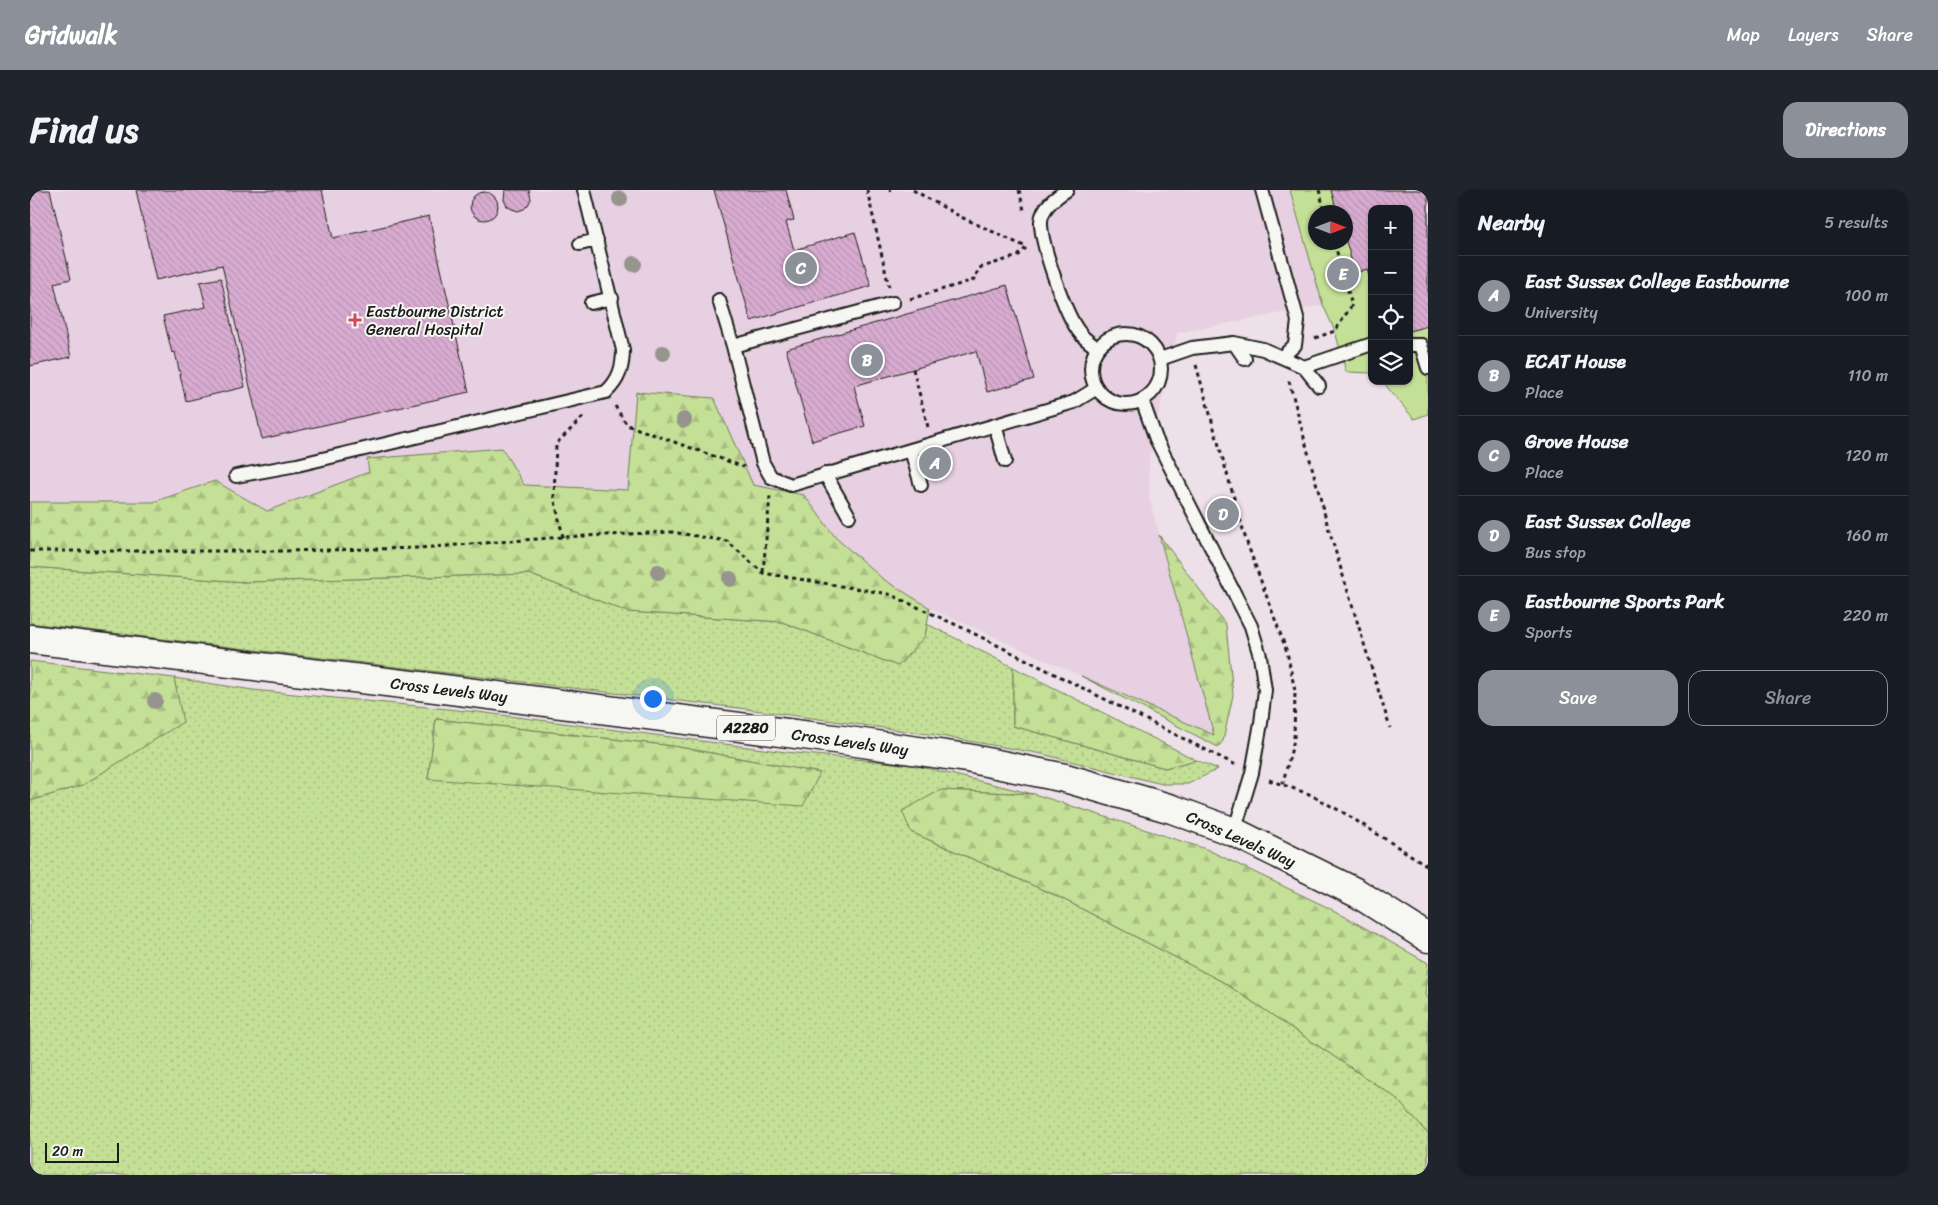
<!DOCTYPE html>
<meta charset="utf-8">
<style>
:root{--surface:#171b24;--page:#20242c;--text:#f1f3f6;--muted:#9ea1a6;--line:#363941;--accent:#8c9099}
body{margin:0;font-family:Sriracha,sans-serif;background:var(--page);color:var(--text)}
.controls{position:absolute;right:15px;top:15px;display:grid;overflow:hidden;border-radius:10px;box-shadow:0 1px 4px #0004}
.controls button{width:45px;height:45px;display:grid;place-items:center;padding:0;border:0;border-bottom:1px solid var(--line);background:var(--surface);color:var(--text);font:25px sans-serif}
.compass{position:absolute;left:1278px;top:15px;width:45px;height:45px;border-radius:50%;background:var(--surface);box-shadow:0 1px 4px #0004;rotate:90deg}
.scale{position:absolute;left:15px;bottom:12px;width:74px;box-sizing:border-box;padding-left:5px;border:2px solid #1c1c1c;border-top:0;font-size:14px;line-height:18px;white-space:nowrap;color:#1c1c1c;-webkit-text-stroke:4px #f6f6f2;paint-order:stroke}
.you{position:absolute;left:622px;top:508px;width:18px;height:18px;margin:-12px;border:4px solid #fff;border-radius:50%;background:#1a73e8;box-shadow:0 0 0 8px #1a73e833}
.badge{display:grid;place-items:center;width:32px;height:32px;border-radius:50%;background:var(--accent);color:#fff;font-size:16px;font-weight:700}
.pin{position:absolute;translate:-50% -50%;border:2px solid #fff;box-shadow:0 1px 5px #0006}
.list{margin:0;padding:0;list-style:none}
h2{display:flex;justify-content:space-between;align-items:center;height:65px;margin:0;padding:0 20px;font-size:21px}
h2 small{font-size:16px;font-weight:400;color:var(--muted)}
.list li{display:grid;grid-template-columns:32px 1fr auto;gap:15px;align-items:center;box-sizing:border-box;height:80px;padding:0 20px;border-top:1px solid var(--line)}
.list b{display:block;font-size:19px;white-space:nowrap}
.list p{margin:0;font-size:16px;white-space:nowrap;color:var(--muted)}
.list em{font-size:16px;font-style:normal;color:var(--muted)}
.actions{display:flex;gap:10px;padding:15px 20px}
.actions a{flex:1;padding:11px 0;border:1px solid var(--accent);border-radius:15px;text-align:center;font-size:18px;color:var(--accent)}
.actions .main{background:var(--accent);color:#fff}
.icon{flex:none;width:28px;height:28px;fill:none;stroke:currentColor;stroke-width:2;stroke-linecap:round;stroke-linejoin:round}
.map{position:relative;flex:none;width:1398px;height:985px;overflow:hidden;border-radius:15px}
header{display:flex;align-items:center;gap:30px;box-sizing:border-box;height:70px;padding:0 25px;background:var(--accent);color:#fff}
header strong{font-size:24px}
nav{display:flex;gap:28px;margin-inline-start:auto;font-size:18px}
.intro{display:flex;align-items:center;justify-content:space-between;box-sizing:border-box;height:120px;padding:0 30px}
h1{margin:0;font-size:35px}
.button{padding:12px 22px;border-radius:15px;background:var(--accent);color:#fff;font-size:18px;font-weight:700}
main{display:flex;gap:30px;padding:0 30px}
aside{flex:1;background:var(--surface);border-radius:15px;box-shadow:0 1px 4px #0004}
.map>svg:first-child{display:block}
</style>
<header>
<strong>Gridwalk</strong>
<nav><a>Map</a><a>Layers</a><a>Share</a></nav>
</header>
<div class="intro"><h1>Find us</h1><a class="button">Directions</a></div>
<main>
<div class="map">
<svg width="1398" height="985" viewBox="0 0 1398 985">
<defs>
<pattern id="grass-dots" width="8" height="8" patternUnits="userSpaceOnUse" patternTransform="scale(1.25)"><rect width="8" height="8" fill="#c4df96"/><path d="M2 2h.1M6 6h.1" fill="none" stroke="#a8bf81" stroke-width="1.8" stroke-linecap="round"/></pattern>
<pattern id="forest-firs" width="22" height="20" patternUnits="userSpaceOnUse" patternTransform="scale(1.25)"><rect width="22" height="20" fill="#c4df96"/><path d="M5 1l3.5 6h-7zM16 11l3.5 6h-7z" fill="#a8bf81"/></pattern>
<pattern id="building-back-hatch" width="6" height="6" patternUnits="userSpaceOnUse" patternTransform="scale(1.25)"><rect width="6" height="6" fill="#d8acd1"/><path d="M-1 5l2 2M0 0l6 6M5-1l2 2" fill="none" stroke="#b993b3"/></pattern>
</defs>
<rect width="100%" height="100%" fill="#ede0e8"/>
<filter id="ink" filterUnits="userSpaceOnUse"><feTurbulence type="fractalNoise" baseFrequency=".02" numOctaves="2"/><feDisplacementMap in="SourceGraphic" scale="10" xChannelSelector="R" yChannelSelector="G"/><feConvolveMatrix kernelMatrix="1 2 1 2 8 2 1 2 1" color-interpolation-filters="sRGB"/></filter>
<g filter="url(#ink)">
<path fill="#e7d0e1" d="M0 0H1260L1293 115 1147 143 1119 267V308L1185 546 710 333 0 346Z"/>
<path fill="url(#grass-dots)" stroke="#707e59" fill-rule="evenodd" d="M0 377 215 392 499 384 598 422 752 432 868 476 895 446 897 434 983 477V536L1135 578 1166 570 1188 579 1158 594H1132L1012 564 905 545 709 518 0 433Z
M144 488 223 500 448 522 756 562 883 575 1003 604 912 600 881 642 1027 706 1193 792 1366 908 1398 944V985H0V611L53 595 152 532ZM406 529 643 556 790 583 398 589Z"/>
<path fill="url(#forest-firs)" stroke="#707e59" d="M606 202 684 208 723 295 774 305 806 348 853 389 900 418 895 446 868 476 752 432 598 422 499 384 215 392 0 377V312H123L185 291 237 321 339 282 337 269 472 258 494 295 598 300Z
M1129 345 1196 435 1203 505 1193 551 1188 557 1051 486 1184 545Z
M0 471 144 488 153 532 53 595 0 611Z
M983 477 1166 570 1135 578 983 536Z
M406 529 643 556 790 583 773 616 398 589Z
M911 600 1004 604 1176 659 1303 720 1398 773 1395 806 1398 807V944L1366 908 1193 792 1027 706 881 642 872 621Z"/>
<path fill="#c4df96" stroke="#707e59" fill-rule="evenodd" d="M1260 0H1398V224L1384 229 1352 191H1379V19H1342V183L1316 182 1305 141 1293 115ZM1286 22H1316V52H1286Z"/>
<path fill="url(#building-back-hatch)" stroke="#1c1c1c" d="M0 0H20L41 89 24 93 41 167 0 176Z
M106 0H292L303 48 399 26 439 202 232 249 192 75 126 90Z
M475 0H499L501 9 498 15 494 19 488 21 482 19 477 16 474 10Z
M684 0H756L764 30 756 32 764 60 825 42 841 96 721 131Z
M1301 0H1398V136L1379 141V19H1342V96L1337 79 1325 83 1316 51V22H1307Z
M440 16a14 14 0 1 1 28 0a14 14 0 1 1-28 0Z
M191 88 215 197 156 211 145 162 142 163 133 126 176 117 170 92Z
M977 95 1004 189 957 202 946 161 824 196 835 236 782 251 756 159Z"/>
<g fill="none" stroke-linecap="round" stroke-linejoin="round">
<defs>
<path id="lane" d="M1037 0C1026 7 1012 17 1011 31 1010 52 1036 127 1050 143 1054 149 1062 154 1067 158
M1232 0 1268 131 1265 155 1252 167
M550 54 567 50
M689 110 703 156 733 273 741 287 761 295 1044 212 1067 198
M561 113 582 108
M1061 179a35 35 0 1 1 70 0a35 35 0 1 1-70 0Z
M1204 153 1215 169
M1379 155H1391L1398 178
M703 156 863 113
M1130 169 1162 158 1204 153 1233 159 1274 177 1289 196
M1274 177 1342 154
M1112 210 1126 249 1221 436 1230 466 1235 500 1231 533 1222 583 1204 642
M965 235 975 271
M881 260 891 295
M795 284 819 326
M206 286 267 275 576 202C589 190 593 177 593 160L554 0"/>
<path id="primary" d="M0 449 398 497 812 550 937 568 1035 588 1142 619 1204 642 1327 703 1398 748"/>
</defs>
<use href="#lane" stroke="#1c1c1c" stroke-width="16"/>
<use href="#primary" stroke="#1c1c1c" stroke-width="31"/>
<path stroke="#1c1c1c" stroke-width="3" stroke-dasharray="4 4" stroke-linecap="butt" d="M837 0 859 97
M859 0H861
M883 0 931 27 996 57
M989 0 994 20
M1289 0 1295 22
M880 109 944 90 949 78 988 66 996 58
M1285 148 1305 141 1322 115 1304 52
M1166 175 1216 350 1257 462 1265 501 1264 550 1252 596
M883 179 898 237
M1259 191 1298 337 1360 538
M585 216 597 235 714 277
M533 347 524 307 526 254 553 227
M0 361H253L389 358 533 347 642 342 697 351 733 383 859 404 935 439 1206 575
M733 382 740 306
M1239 590 1279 604 1314 623 1398 676"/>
<use href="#lane" stroke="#f6f6f2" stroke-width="12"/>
<use href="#primary" stroke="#f6f6f2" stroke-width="28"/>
</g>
<g fill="#96948c">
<circle cx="590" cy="9" r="8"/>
<circle cx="604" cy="74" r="8"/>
<circle cx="633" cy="163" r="8"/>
<circle cx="654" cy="230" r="8"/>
<circle cx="628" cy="382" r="8"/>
<circle cx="700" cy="389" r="8"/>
<circle cx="125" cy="511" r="8"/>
</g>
</g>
<path fill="#d1495b" stroke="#f6f6f2" stroke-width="2" d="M322.5 122.5h5v5h5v5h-5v5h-5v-5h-5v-5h5z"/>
<g text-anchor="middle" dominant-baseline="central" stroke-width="4" stroke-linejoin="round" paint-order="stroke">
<rect fill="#f6f6f2" stroke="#5d5d5c" stroke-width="1" x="687" y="525.5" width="58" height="25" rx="4"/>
<g font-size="15" font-weight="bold" fill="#1c1c1c">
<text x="716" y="538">A2280</text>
</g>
<g font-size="16" fill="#1c1c1c" stroke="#f6f6f2" text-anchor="start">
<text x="336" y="121">Eastbourne District<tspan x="336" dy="18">General Hospital</tspan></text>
</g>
<g font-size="16" fill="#1c1c1c" stroke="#f6f6f2">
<text transform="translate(419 500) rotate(7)">Cross Levels Way</text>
<text transform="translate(820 552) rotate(8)">Cross Levels Way</text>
<text transform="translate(1211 649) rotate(24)">Cross Levels Way</text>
</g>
</g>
</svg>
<div class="controls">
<button>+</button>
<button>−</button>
<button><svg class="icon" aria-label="locate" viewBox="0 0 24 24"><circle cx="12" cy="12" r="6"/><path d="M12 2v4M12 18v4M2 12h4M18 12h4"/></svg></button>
<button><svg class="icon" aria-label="layers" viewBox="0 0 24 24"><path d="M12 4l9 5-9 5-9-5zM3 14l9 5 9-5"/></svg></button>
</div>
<svg class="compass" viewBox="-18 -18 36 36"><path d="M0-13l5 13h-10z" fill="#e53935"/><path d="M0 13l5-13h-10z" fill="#9ea1a6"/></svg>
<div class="scale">20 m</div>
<div class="you"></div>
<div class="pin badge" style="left:905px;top:273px">A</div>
<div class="pin badge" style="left:837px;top:170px">B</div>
<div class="pin badge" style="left:771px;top:78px">C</div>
<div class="pin badge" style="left:1193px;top:324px">D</div>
<div class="pin badge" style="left:1313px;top:84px">E</div>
</div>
<aside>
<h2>Nearby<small>5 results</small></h2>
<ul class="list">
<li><span class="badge">A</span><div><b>East Sussex College Eastbourne</b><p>University</p></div><em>100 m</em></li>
<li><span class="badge">B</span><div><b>ECAT House</b><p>Place</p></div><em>110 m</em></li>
<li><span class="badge">C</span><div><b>Grove House</b><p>Place</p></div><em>120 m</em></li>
<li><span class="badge">D</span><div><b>East Sussex College</b><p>Bus stop</p></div><em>160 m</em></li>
<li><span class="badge">E</span><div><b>Eastbourne Sports Park</b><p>Sports</p></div><em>220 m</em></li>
</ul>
<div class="actions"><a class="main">Save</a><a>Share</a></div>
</aside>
</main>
